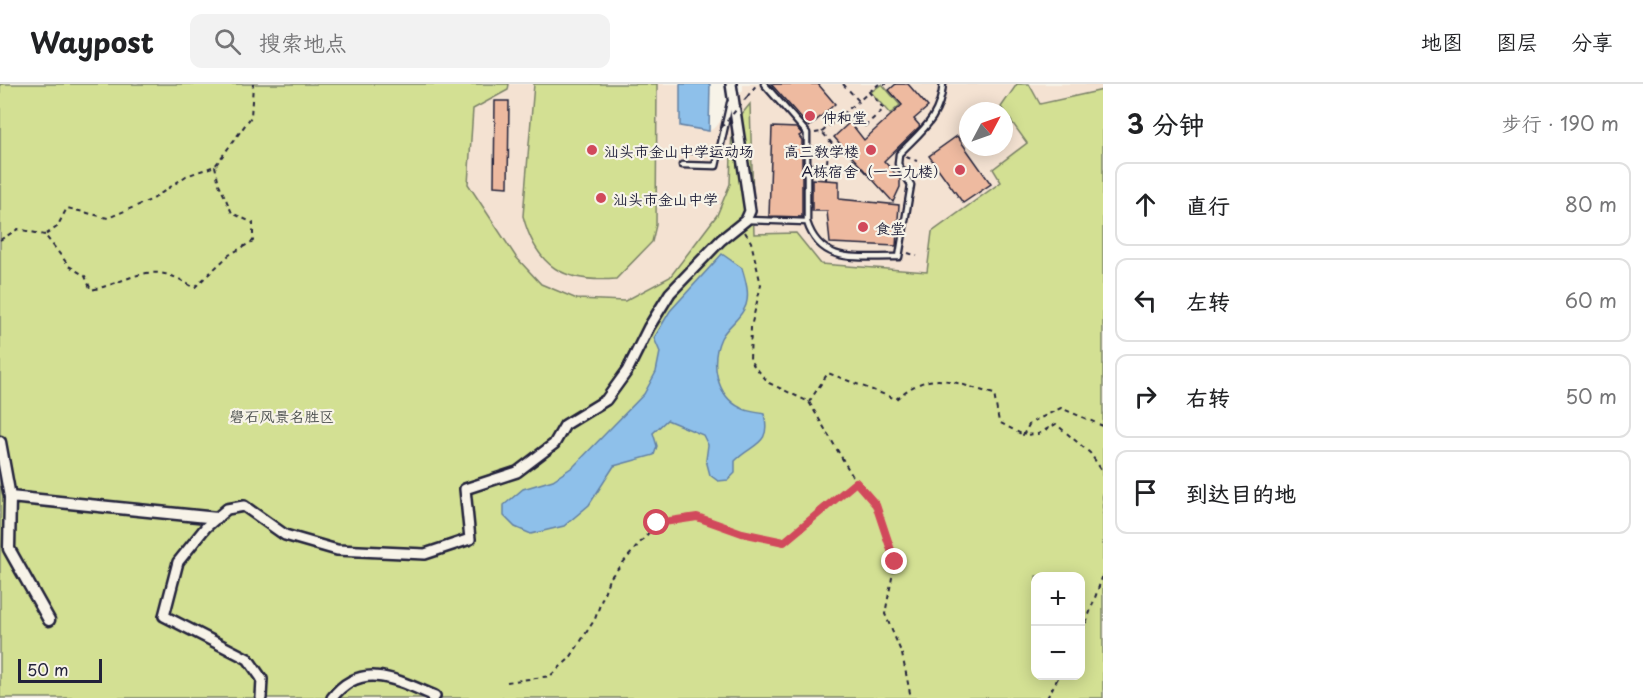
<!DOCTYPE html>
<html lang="zh">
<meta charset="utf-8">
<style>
:root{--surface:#fff;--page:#f2f2f2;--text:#202124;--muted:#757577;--line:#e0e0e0}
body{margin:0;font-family:"Playpen Sans","LXGW WenKai TC",sans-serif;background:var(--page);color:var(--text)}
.controls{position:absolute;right:18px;bottom:18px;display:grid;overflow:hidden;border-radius:12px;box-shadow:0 3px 15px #0003}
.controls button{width:54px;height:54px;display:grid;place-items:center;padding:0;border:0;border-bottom:2px solid var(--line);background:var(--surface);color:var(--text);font:30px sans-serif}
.compass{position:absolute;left:959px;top:18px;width:54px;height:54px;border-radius:50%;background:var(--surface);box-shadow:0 3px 15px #0003;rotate:49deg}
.scale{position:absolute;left:18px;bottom:15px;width:84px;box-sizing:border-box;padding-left:6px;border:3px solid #22223b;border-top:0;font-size:16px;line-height:21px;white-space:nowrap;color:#22223b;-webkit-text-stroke:4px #f7f3e8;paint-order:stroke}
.stop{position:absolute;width:18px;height:18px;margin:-14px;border:4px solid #d1495b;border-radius:50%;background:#fff}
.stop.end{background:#d1495b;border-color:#fff;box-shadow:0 2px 6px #0008}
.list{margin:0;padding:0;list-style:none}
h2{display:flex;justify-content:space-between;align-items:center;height:78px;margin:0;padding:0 24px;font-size:26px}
h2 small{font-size:20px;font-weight:400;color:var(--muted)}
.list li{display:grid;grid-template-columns:39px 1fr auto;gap:18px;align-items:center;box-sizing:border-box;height:84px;margin:0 12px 12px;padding:0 12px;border:2px solid var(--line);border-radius:12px}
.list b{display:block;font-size:22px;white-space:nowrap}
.list em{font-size:20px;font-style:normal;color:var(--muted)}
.icon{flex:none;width:33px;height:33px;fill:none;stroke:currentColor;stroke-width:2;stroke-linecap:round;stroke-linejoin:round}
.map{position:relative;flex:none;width:1103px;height:614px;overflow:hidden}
header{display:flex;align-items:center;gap:36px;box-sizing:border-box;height:84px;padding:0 30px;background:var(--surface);border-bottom:2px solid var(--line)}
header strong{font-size:28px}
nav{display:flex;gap:33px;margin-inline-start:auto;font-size:21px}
.search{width:420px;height:54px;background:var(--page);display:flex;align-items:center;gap:15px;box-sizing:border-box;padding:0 21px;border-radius:12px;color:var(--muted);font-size:22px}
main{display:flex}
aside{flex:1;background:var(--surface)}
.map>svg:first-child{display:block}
</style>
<header>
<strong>Waypost</strong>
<div class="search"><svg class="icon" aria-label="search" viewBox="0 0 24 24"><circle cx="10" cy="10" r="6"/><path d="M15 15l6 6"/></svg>搜索地点</div>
<nav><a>地图</a><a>图层</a><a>分享</a></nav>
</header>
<main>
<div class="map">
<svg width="1103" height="614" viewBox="0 0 1103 614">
<rect width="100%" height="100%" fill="#f7f3e8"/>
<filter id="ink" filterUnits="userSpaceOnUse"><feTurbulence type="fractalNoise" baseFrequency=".0167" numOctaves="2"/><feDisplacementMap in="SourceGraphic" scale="12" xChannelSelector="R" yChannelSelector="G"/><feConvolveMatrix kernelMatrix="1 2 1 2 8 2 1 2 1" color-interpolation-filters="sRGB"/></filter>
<g filter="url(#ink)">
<path fill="#f4e2d2" d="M509 0H680V42L709 47 716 43 743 6V0H1017L1001 23 1004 27H968V63H1004V27L1027 59 993 85 1001 98 960 127 927 188 820 180 796 149 753 150 750 21 732 42 730 100 717 131 670 193 625 217 577 215 541 200 516 173 468 100 473 25 508 6Z
M1029 0H1103V6L1037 21Z"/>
<path fill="#d3e093" stroke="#7a8167" stroke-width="1.5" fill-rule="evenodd" d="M0 0H509L508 6 473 25 468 100 516 173 541 200 577 215 625 217 670 193 717 131 730 100 732 42 750 20 754 150 796 149 821 180 927 188 932 148 1001 98 993 85 1027 59 1001 23 1017 0H1029L1040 20 1103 6V614H0ZM1036 492H1080V592H1036Z
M534 0H657L656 141 652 158 616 195C564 199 537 184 523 132Z
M882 0 900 21 890 30 871 8Z"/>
<path fill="#8ec0ea" stroke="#6381a4" stroke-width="1.5" d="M680 0H710L709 47 680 42Z
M722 170 742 184C745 195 750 209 746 221 741 235 728 241 721 254 710 278 716 312 741 324 747 328 757 328 764 330 772 361 753 359 735 377V389L728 396 718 397 710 391 706 376 708 361 703 351 667 336 653 349 657 362 654 371 614 382 589 421 564 442 531 450 515 443 504 432V421L523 405 553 396 574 382 644 310 656 288 660 268 654 254 670 227Z"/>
<path fill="#eebaa0" stroke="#22223b" stroke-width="1.5" d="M771 0H818L835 20 809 43Z
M896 0H908L928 23 914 35 920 42 884 77 900 95V103L893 118 834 53 850 38 864 56 902 21 889 6Z
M495 17H509L508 103 494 102Z
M772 43 797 44 802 50 799 52 802 56V133L769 132Z
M957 52 991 100 963 119 929 72Z
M812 95 839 97V115L899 121 896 162 830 159 827 127H812Z"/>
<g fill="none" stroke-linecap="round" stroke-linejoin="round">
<defs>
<path id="service" d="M682 81 716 82 730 19
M746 136 807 138V49L764 0
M807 138C821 182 860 172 899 173L911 101 898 80 899 70C922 46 940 35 943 0"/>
<path id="minor" d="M261 614 262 595 248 575 164 532 178 478 206 443 227 425 244 422 285 451 337 466 425 470 470 455 465 405 517 388 554 360 565 341 606 316 627 287 649 243 670 209 721 156 746 136 750 127 731 0
M332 614C362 575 399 597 435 612L433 614"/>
<path id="tertiary" d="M0 358 10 413 217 434
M10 413 9 465 49 536"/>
</defs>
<use href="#service" stroke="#22223b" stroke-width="9"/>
<use href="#minor" stroke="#22223b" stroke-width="14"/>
<use href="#tertiary" stroke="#22223b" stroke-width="15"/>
<path stroke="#22223b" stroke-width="2" stroke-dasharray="4.5 4.5" stroke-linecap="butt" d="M843 0 859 17 869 8 884 25 865 42 850 24 859 17
M884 0H887
M869 8 879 0
M747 13 757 0
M822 48 850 24
M815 49 822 48 835 63H828L827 80
M664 68 711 71
M906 73 917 77
M813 79 827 80 826 96
M215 82 219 100 232 129 253 139V157L229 171 194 204C149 173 134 197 91 206L85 192 69 182 45 151 57 143 67 124 108 134 153 115 186 92 215 82 251 33 253 0
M745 148 751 158 761 201 751 243 750 277 769 299 809 318 856 398 876 421 895 478 885 530 902 570 911 614
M0 156 18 145 45 151
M908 169 917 172
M809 318 828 289 896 315C933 283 952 299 994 310L999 338 1023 351
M1103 342 1061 324 1030 339 1023 351 1038 350 1056 340 1090 369 1103 388
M1103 393V430
M1080 556 1103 491
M507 598 550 592 570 574 595 535 609 495 657 439 697 433 742 449 785 458 856 398
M1047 614 1059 592"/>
<use href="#service" stroke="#f7f3e8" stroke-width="4.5"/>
<use href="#minor" stroke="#f7f3e8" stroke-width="9"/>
<use href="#tertiary" stroke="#f7f3e8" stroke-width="10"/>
<path stroke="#22223b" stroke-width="2" stroke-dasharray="4.5 4.5" stroke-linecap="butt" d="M721 44 747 13"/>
</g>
</g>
<g fill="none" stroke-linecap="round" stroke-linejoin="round" filter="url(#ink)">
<path stroke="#d1495b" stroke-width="8" d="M657 439 697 433 742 449 784 458 856 398 876 421 895 478"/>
</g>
<g fill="#d1495b" stroke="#f7f3e8" stroke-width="2">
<circle cx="810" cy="32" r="6"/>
<circle cx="592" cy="66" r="6"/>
<circle cx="871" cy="66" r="6"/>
<circle cx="960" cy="86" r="6"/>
<circle cx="601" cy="114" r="6"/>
<circle cx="863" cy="143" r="6"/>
</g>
<g text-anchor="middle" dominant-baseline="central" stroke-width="4.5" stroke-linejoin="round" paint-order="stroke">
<g font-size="15" fill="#22223b" stroke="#f7f3e8" text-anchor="start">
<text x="822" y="32">仲和堂</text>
<text x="604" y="66">汕头市金山中学运动场</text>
<text x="859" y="66" text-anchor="end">高三教学楼</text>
<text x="948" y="86" text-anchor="end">A栋宿舍（一二九楼）</text>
<text x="613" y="114">汕头市金山中学</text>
<text x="875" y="143">食堂</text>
</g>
<g font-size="15" fill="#4e5251" stroke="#f7f3e8">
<text x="282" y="331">礐石风景名胜区</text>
</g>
</g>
</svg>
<div class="controls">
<button>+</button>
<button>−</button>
</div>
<svg class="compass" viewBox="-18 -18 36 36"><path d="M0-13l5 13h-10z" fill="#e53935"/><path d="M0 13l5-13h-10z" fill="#757577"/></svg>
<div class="scale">50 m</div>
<div class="stop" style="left:657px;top:439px"></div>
<div class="stop end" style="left:895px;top:478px"></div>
</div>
<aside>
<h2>3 分钟<small>步行 · 190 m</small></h2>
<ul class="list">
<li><svg class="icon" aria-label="ahead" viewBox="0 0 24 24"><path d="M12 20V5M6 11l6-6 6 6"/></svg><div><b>直行</b></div><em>80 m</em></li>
<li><svg class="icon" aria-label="left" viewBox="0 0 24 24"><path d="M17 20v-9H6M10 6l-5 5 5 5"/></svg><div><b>左转</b></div><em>60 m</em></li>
<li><svg class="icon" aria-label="right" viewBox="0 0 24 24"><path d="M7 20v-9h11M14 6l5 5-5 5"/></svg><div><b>右转</b></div><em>50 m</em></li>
<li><svg class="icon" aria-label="arrive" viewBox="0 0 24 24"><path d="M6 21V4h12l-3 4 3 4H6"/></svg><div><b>到达目的地</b></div></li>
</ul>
</aside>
</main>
